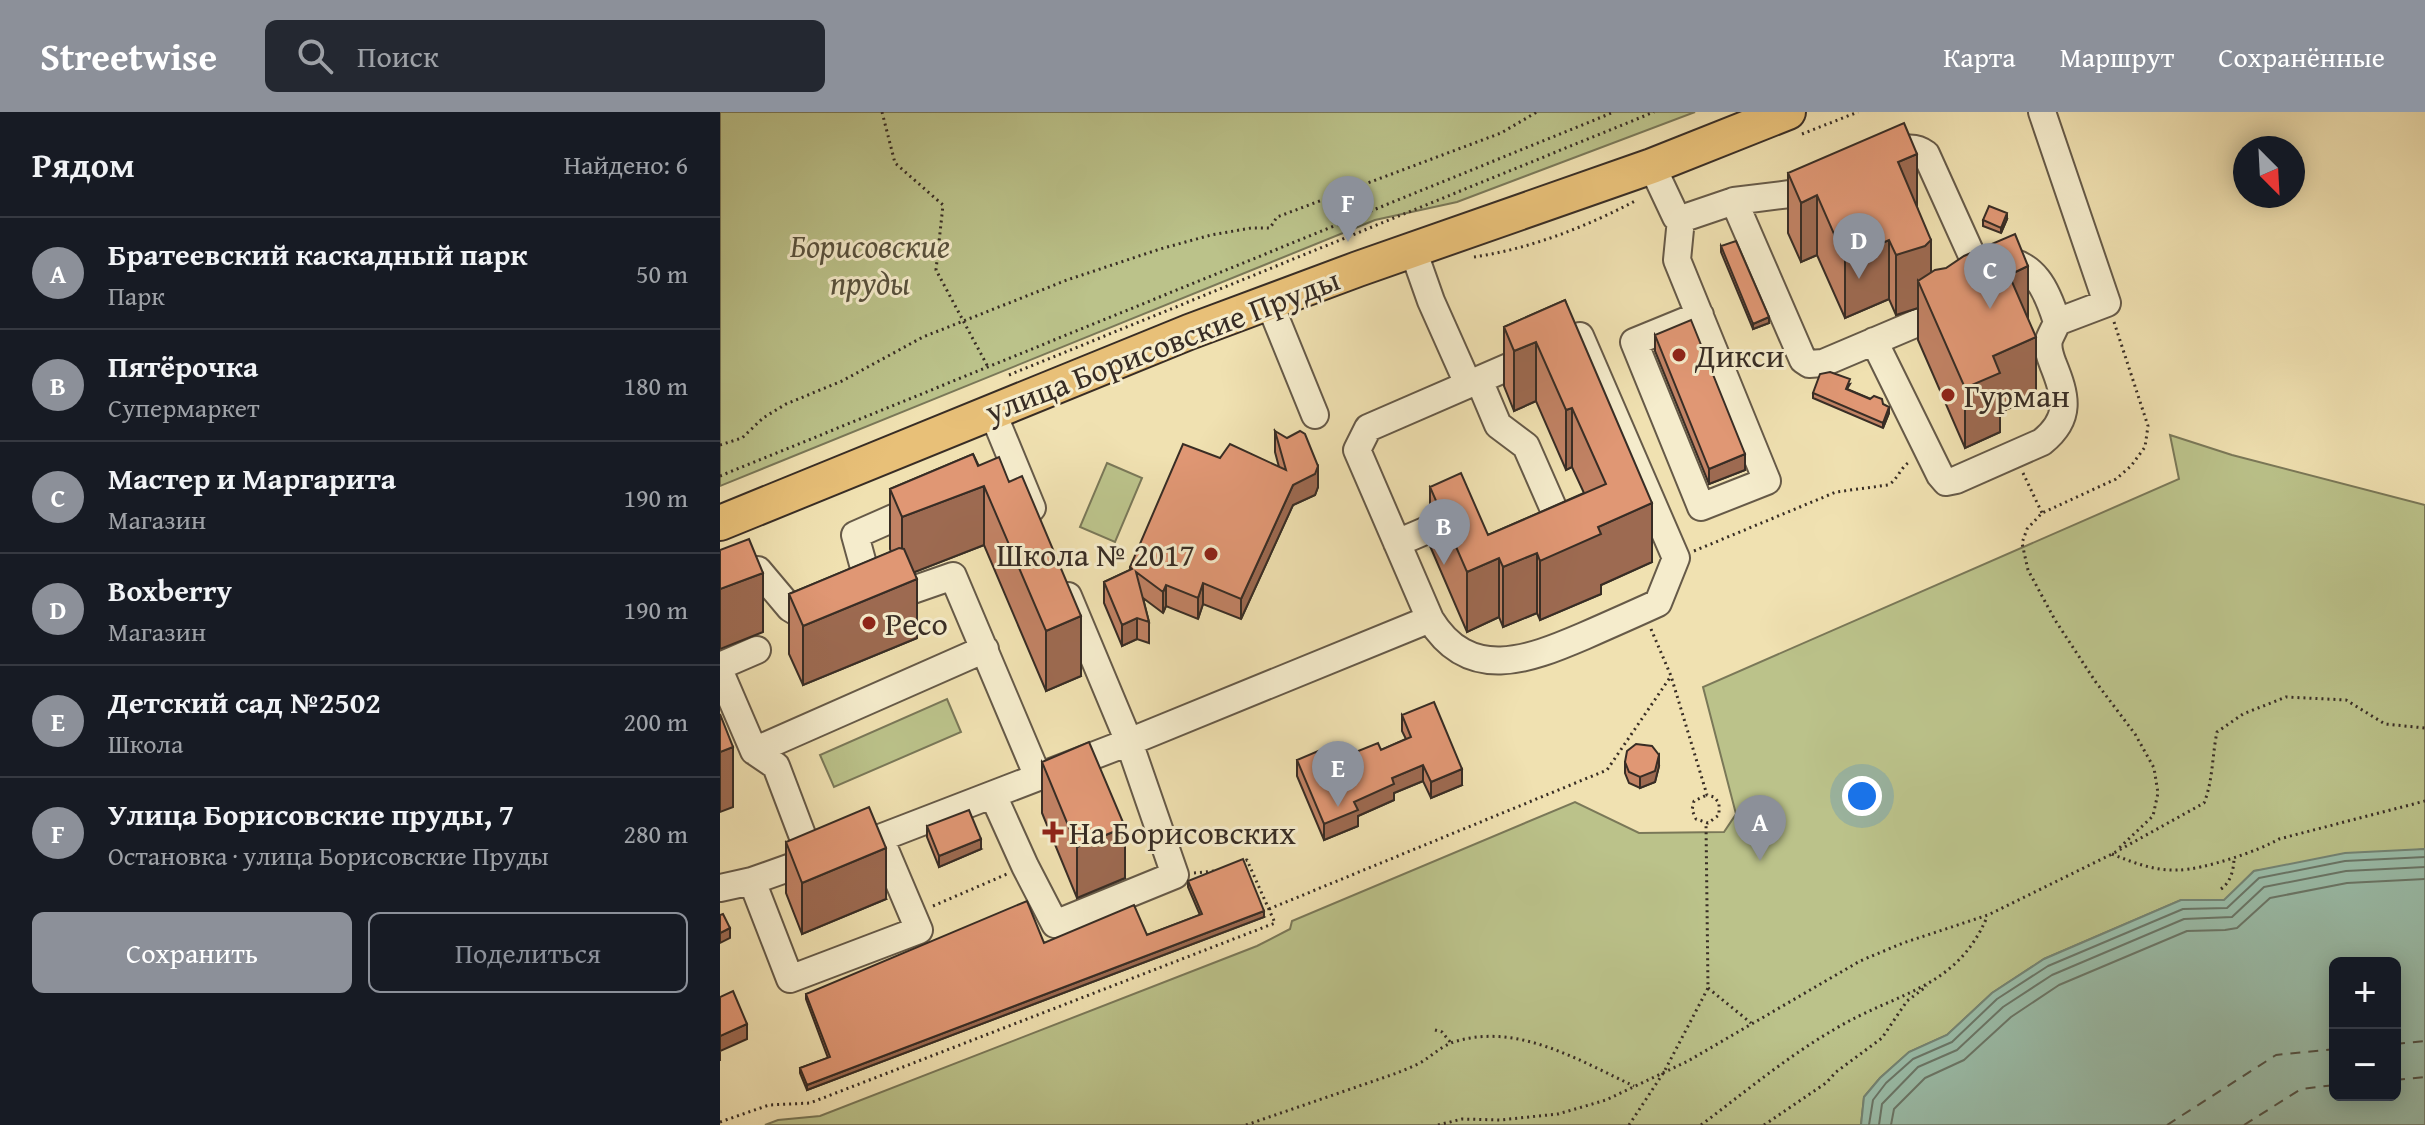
<!DOCTYPE html>
<html lang="ru">
<meta charset="utf-8">
<style>
:root{--surface:#171b24;--page:#242831;--text:#f1f3f6;--muted:#9ea1a6;--line:#363941;--accent:#8c9099}
body{margin:0;font-family:"Gentium Book Plus",serif;background:var(--page);color:var(--text)}
.controls{position:absolute;right:24px;bottom:24px;display:grid;overflow:hidden;border-radius:12px;box-shadow:0 4px 20px #0003}
.controls button{width:72px;height:72px;display:grid;place-items:center;padding:0;border:0;border-bottom:2px solid var(--line);background:var(--surface);color:var(--text);font:40px sans-serif}
.compass{position:absolute;left:1513px;top:24px;width:72px;height:72px;border-radius:50%;background:var(--surface);box-shadow:0 4px 20px #0003;rotate:156deg}
.you{position:absolute;left:1142px;top:684px;width:28px;height:28px;margin:-20px;border:6px solid #fff;border-radius:50%;background:#1a73e8;box-shadow:0 0 0 12px #1a73e833}
.badge{display:grid;place-items:center;width:52px;height:52px;border-radius:50%;background:var(--accent);color:#fff;font-size:26px;font-weight:700}
.pin{position:absolute;translate:-50% -66px;filter:drop-shadow(0 2px 4px #0008)}
.pin::after{content:'';position:absolute;top:42px;width:28px;height:24px;background:inherit;clip-path:polygon(0 0,100% 0,50% 100%)}
.list{margin:0;padding:0;list-style:none}
h2{display:flex;justify-content:space-between;align-items:center;height:104px;margin:0;padding:0 32px;font-size:34px}
h2 small{font-size:26px;font-weight:400;color:var(--muted)}
.list li{display:grid;grid-template-columns:52px 1fr auto;gap:24px;align-items:center;box-sizing:border-box;height:112px;padding:0 32px;border-top:2px solid var(--line)}
.list b{display:block;font-size:30px;white-space:nowrap}
.list p{margin:0;font-size:26px;white-space:nowrap;color:var(--muted)}
.list em{font-size:26px;font-style:normal;color:var(--muted)}
.actions{display:flex;gap:16px;padding:24px 32px}
.actions a{flex:1;padding:18px 0;border:2px solid var(--accent);border-radius:12px;text-align:center;font-size:28px;color:var(--accent)}
.actions .main{background:var(--accent);color:#fff}
.icon{flex:none;width:44px;height:44px;fill:none;stroke:currentColor;stroke-width:2;stroke-linecap:round;stroke-linejoin:round}
.map{position:relative;flex:none;width:1705px;height:1013px;overflow:hidden}
header{display:flex;align-items:center;gap:48px;box-sizing:border-box;height:112px;padding:0 40px;background:var(--accent);color:#fff}
header strong{font-size:38px}
nav{display:flex;gap:44px;margin-inline-start:auto;font-size:28px}
.search{width:560px;height:72px;background:var(--page);display:flex;align-items:center;gap:20px;box-sizing:border-box;padding:0 28px;border-radius:12px;color:var(--muted);font-size:30px}
main{display:flex}
aside{flex:1;background:var(--surface)}
.map>svg:first-child{display:block}
</style>
<header>
<strong>Streetwise</strong>
<div class="search"><svg class="icon" aria-label="search" viewBox="0 0 24 24"><circle cx="10" cy="10" r="6"/><path d="M15 15l6 6"/></svg>Поиск</div>
<nav><a>Карта</a><a>Маршрут</a><a>Сохранённые</a></nav>
</header>
<main>
<aside>
<h2>Рядом<small>Найдено: 6</small></h2>
<ul class="list">
<li><span class="badge">A</span><div><b>Братеевский каскадный парк</b><p>Парк</p></div><em>50 m</em></li>
<li><span class="badge">B</span><div><b>Пятёрочка</b><p>Супермаркет</p></div><em>180 m</em></li>
<li><span class="badge">C</span><div><b>Мастер и Маргарита</b><p>Магазин</p></div><em>190 m</em></li>
<li><span class="badge">D</span><div><b>Boxberry</b><p>Магазин</p></div><em>190 m</em></li>
<li><span class="badge">E</span><div><b>Детский сад №2502</b><p>Школа</p></div><em>200 m</em></li>
<li><span class="badge">F</span><div><b>Улица Борисовские пруды, 7</b><p>Остановка · улица Борисовские Пруды</p></div><em>280 m</em></li>
</ul>
<div class="actions"><a class="main">Сохранить</a><a>Поделиться</a></div>
</aside>
<div class="map">
<svg width="1705" height="1013" viewBox="0 0 1705 1013">
<rect width="100%" height="100%" fill="#f0e1b1"/>
<filter id="stains"><feTurbulence type="fractalNoise" baseFrequency=".0025" numOctaves="4"/><feColorMatrix values="0 0 0 0 .2 0 0 0 0 .09 0 0 0 0 .02 0 0 0 .5 -.17"/></filter>
<radialGradient id="worn" r=".72"><stop offset=".6" stop-color="#630" stop-opacity="0"/><stop offset="1" stop-color="#630" stop-opacity=".3"/></radialGradient>
<path fill="#bbc28a" stroke="#7a7858" stroke-width="2" d="M0 0H975L737 90 655 108 0 374Z
M1450 323 1512 343 1705 393V737L1534 759 1504 789 1461 788 1324 847 1272 881 1227 923 1189 940 1160 966 1144 985 1141 1013H45L58 1008 100 1004 537 834 570 817 572 809 855 690 919 721 1004 720 1016 702 983 575 1459 367Z
M387 351 422 366 395 430 360 415Z
M227 587 241 620 114 675 100 643Z"/>
<path fill="#9abeab" stroke="#738475" stroke-width="2" fill-rule="evenodd" d="M1705 737V1013H1141L1144 985 1160 966 1189 940 1227 923 1272 881 1324 847 1461 788H1504L1534 759 1625 741ZM1615 851H1675V983H1615Z"/>
<g fill="none" stroke-linecap="round" stroke-linejoin="round">
<path stroke="#697668" stroke-width="2" d="M1149 1013 1153 988 1166 971 1193 947 1232 930 1277 887 1328 854 1463 797 1507 796 1539 766 1625 749 1705 745
M1159 1013 1162 992 1198 955 1237 938 1283 895 1332 863 1464 807 1512 805 1544 775 1626 759 1705 755
M1171 1013 1174 997 1205 966 1244 948 1291 905 1339 873 1467 819 1505 818 1517 816 1550 786 1627 771 1705 767"/>
<path stroke="#505146" stroke-width="2" stroke-dasharray="10 8" stroke-linecap="butt" d="M1675 932 1705 929
M1675 968 1705 965
M1447 1013 1556 943 1615 937
M1524 1013 1581 977 1615 973"/>
<defs>
<path id="minor" d="M1163 44C1179 39 1191 31 1206 42L1253 146
M932 54 956 105 961 107 1014 89 1083 248 1089 252 1103 251 1202 209
M1014 89 1070 82 1101 69
M961 107 957 148 1047 369 981 395 914 230 980 203
M693 138 711 189 748 272
M1276 147C1315 149 1327 178 1337 210
M549 190 595 303
M860 224 956 446 938 491C914 502 889 513 864 524 808 548 749 571 710 507L637 338 648 316Z
M1154 229 1220 363 1226 370 1236 368 1322 330C1352 306 1346 284 1333 252 1330 244 1327 236 1329 228 1331 222 1335 216 1337 210L1387 191 1322 0
M759 268 778 313 806 334 842 416 838 425
M272 299 312 396
M677 431 740 404
M0 473 38 458 70 496 80 502 100 496
M136 480 145 469 146 463 135 423 203 393
M184 481 233 464 318 665
M0 554 37 538
M0 560 34 639
M273 683 305 754 335 812 455 763 409 630 348 484
M92 749 56 654 34 639 265 537
M32 769 70 867 199 818 160 726
M0 776 32 769 147 728 160 726 409 630 710 507"/>
<path id="major" d="M0 411 469 220 638 157 932 54 1068 0"/>
</defs>
<use href="#minor" stroke="#665a48" stroke-width="30"/>
<use href="#major" stroke="#382d25" stroke-width="38"/>
<path stroke="#382d25" stroke-width="3" stroke-dasharray="2 4" stroke-linecap="butt" d="M162 0 175 51 223 93 216 158 268 255
M1082 22 1138 0
M754 145C809 137 866 115 915 89
M1394 210 1428 314 1425 335 1411 354 1396 367 1322 401 1307 417 1302 431 1308 458 1335 508 1375 569 1415 622 1434 656 1438 681 1433 704 1398 737
M289 263 934 0
M0 333 22 326 43 306 66 292 122 269 203 225 347 168 440 137 491 123 531 116H550L557 105 781 21 817 0
M1303 361 1322 401
M0 364 894 0
M974 439 1116 380 1168 373C1178 368 1180 355 1191 349
M931 517 951 564 987 683 994 685 999 691V703L988 711 976 707 972 698 974 689 987 683
M1392 742C1414 751 1435 759 1458 758 1482 758 1539 739 1559 727L1705 689
M474 761 495 759
M1501 777C1511 770 1514 757 1514 745
M213 794 287 762
M549 797 887 658 951 564
M988 876 1031 911
M715 918 722 920 731 931
M0 1010 49 993 90 991 555 811 527 748 521 750
M526 1013 677 961C684 958 692 955 700 951 712 944 722 933 737 929 799 911 860 949 914 974
M718 1013 742 1007 780 1008 838 1002 886 988 968 949 1140 849 1183 831 1268 803 1392 742 1484 691C1493 669 1492 644 1497 620L1523 602 1566 585 1626 588 1665 612 1705 616
M909 1013 944 960 988 876 986 711
M981 1013C1025 980 1068 944 1115 917 1176 880 1236 878 1267 805
M1044 1013 1106 971 1116 960 1162 926 1187 889 1207 874"/>
<use href="#minor" stroke="#f5eccc" stroke-width="26"/>
<use href="#major" stroke="#e8c078" stroke-width="34"/>
</g>
<path fill="#c18264" stroke="#382d25" stroke-width="2" d="M1068 61 1197 95 1211 160 1308 207 1316 285 1280 300V320L1245 336 1198 228V196L1176 203 1169 187 1125 206 1097 143 1081 150 1068 121Z
M1287 107 1281 121 1263 114V108Z
M1001 134 1049 211 1033 217 1001 140Z
M845 188 932 450 881 473V482L820 508 817 501 783 515 779 505 747 520 710 434V375L768 423 864 381 852 355 846 358 816 289 794 299 784 274V215Z
M935 223 1025 358 989 372 935 239Z
M1130 272 1127 277 1163 292 1169 301 1163 316 1093 286V281Z
M555 319 598 375 595 383 573 393 521 507 483 492 478 507 446 494 443 501 423 486 429 510V531L417 527 402 534 384 491V470L410 458V455L500 346 559 355 555 340Z
M253 342 361 564 326 579 264 433 194 460 197 526 83 573 69 542V482L171 440 170 437V377Z
M682 603 742 673 711 686 703 669 674 681V688L638 704V714L604 728 577 664V648H616L661 638 686 627 682 619Z
M322 650 405 766 357 786 322 701Z
M905 650 939 654 935 670 920 676 909 671 905 661Z
M207 714 261 737 219 755 207 725Z
M66 730 166 787 82 822 66 781Z
M468 769 544 805 87 978 80 961V956L108 946 86 887V882L324 831 427 823 480 803 468 775Z"/>
<path fill="#9d6a51" stroke="#382d25" stroke-width="2" d="M1197 42V101L1178 50Z
M1097 83V143L1081 150V91Z
M1287 101V107L1281 121V116Z
M1169 128V187L1125 206V147Z
M1211 128V187L1198 169V196L1176 203V143Z
M1308 154V214L1289 163Z
M1049 205V211L1033 217V212Z
M1316 225V285L1280 300V320L1245 336V276L1273 244Z
M816 230V289L794 299V239Z
M1169 295V301L1163 316V311Z
M852 296V355L846 358V298Z
M1025 342V358L989 372V357Z
M598 354V375L595 383 573 393 521 507V487L573 373Z
M264 374V433L182 465V405Z
M932 391V450L881 473V482L820 508V449L878 415Z
M817 441V501L783 515V455Z
M779 446V505L747 520V460Z
M43 461V520L0 537V477Z
M197 467V526L83 573V514Z
M483 471V492L478 507V486Z
M446 473V494L443 501V480Z
M361 504V564L326 579V519Z
M417 506V527L402 534V513Z
M13 635V695L0 700V640Z
M939 643V654L935 670 920 676V665Z
M703 653V669L674 681V688L638 704V714L604 728V712L634 690 672 666Z
M742 657V673L711 686V670Z
M405 715V766L357 786V735Z
M261 727V737L219 755V744Z
M166 736V787L82 822V771Z
M544 799V805L87 978V973Z
M10 816V826L0 831V821Z
M27 912V927L0 939V949V924Z"/>
<path fill="#e09774" stroke="#382d25" stroke-width="2" d="M1184 11 1197 42 1178 50 1211 128 1205 134 1176 143 1169 128 1125 147 1097 83 1081 91 1068 61Z
M1269 94 1287 101 1281 116 1263 108Z
M1295 122 1308 154 1289 163 1316 225 1273 244 1280 261 1245 276 1198 169 1215 158 1226 156 1244 144Z
M1016 129 1049 205 1033 212 1001 134Z
M845 188 932 391 878 415 881 422 820 449 817 441 783 455 779 446 747 460 710 375 741 361 768 423 886 372 852 296 846 298 816 230 794 239 784 215Z
M971 208 1025 342 989 357 935 223Z
M1110 260 1130 267 1126 277 1150 287 1154 284 1162 287 1163 292 1169 295 1163 311 1093 281 1100 262Z
M555 319 567 326 580 319 585 322 598 354 595 362 573 373 521 487 483 471 478 486 446 473 443 480 416 460 429 510 417 506 402 513 384 470 412 457 410 455 463 332 500 346 510 332 566 358Z
M253 342 258 354 279 345 289 370 302 364 361 504 326 519 264 374 182 405 170 377Z
M29 427 43 461 0 477V438Z
M179 436 184 437 197 467 83 514 69 482Z
M714 590 742 657 711 670 703 653 672 666 674 672 634 690 638 698 604 712 577 648 610 634 616 648 658 631 661 638 691 625 682 603Z
M0 602 13 635 0 640Z
M369 630 405 715 357 735 322 650Z
M916 632 932 634 939 643 935 659 920 665 909 660 905 650 907 639Z
M149 695 166 736 82 771 66 730Z
M249 698 261 727 219 744 207 714Z
M523 747 544 799 87 973 80 956 110 945 86 882 307 789 324 831 414 793 427 823 482 802 468 769Z
M3 802 10 816 0 821V803Z
M13 879 27 912 0 924V885Z"/>
<g fill="#8f2418" stroke="#f5eccc" stroke-width="3">
<circle cx="959" cy="243" r="8"/>
<circle cx="1228" cy="283" r="8"/>
<circle cx="491" cy="442" r="8"/>
<circle cx="149" cy="511" r="8"/>
<path d="M329 708h8v8h8v8h-8v8h-8v-8h-8v-8h8z"/>
</g>
<g text-anchor="middle" dominant-baseline="central" stroke-width="6" stroke-linejoin="round" paint-order="stroke">
<g font-size="32" font-style="italic" fill="#59523e" stroke="#f5eccc">
<text x="150" y="133">Борисовские<tspan x="150" dy="37">пруды</tspan></text>
</g>
<g font-size="32" fill="#382d25" stroke="#f5eccc">
<text transform="translate(442 233) rotate(-21)">улица Борисовские Пруды</text>
</g>
<g font-size="32" fill="#382d25" stroke="#f5eccc" text-anchor="start">
<text x="975" y="243">Дикси</text>
<text x="1244" y="283">Гурман</text>
<text x="475" y="442" text-anchor="end">Школа № 2017</text>
<text x="165" y="511">Ресо</text>
<text x="349" y="720">На Борисовских</text>
</g>
</g>
<rect width="100%" height="100%" filter="url(#stains)"/>
<rect width="100%" height="100%" fill="url(#worn)"/>
</svg>
<div class="controls">
<button>+</button>
<button>−</button>
</div>
<svg class="compass" viewBox="-18 -18 36 36"><path d="M0-13l5 13h-10z" fill="#e53935"/><path d="M0 13l5-13h-10z" fill="#9ea1a6"/></svg>
<div class="you"></div>
<div class="pin badge" style="left:1040px;top:749px">A</div>
<div class="pin badge" style="left:724px;top:453px">B</div>
<div class="pin badge" style="left:1270px;top:197px">C</div>
<div class="pin badge" style="left:1139px;top:167px">D</div>
<div class="pin badge" style="left:618px;top:695px">E</div>
<div class="pin badge" style="left:628px;top:130px">F</div>
</div>
</main>
